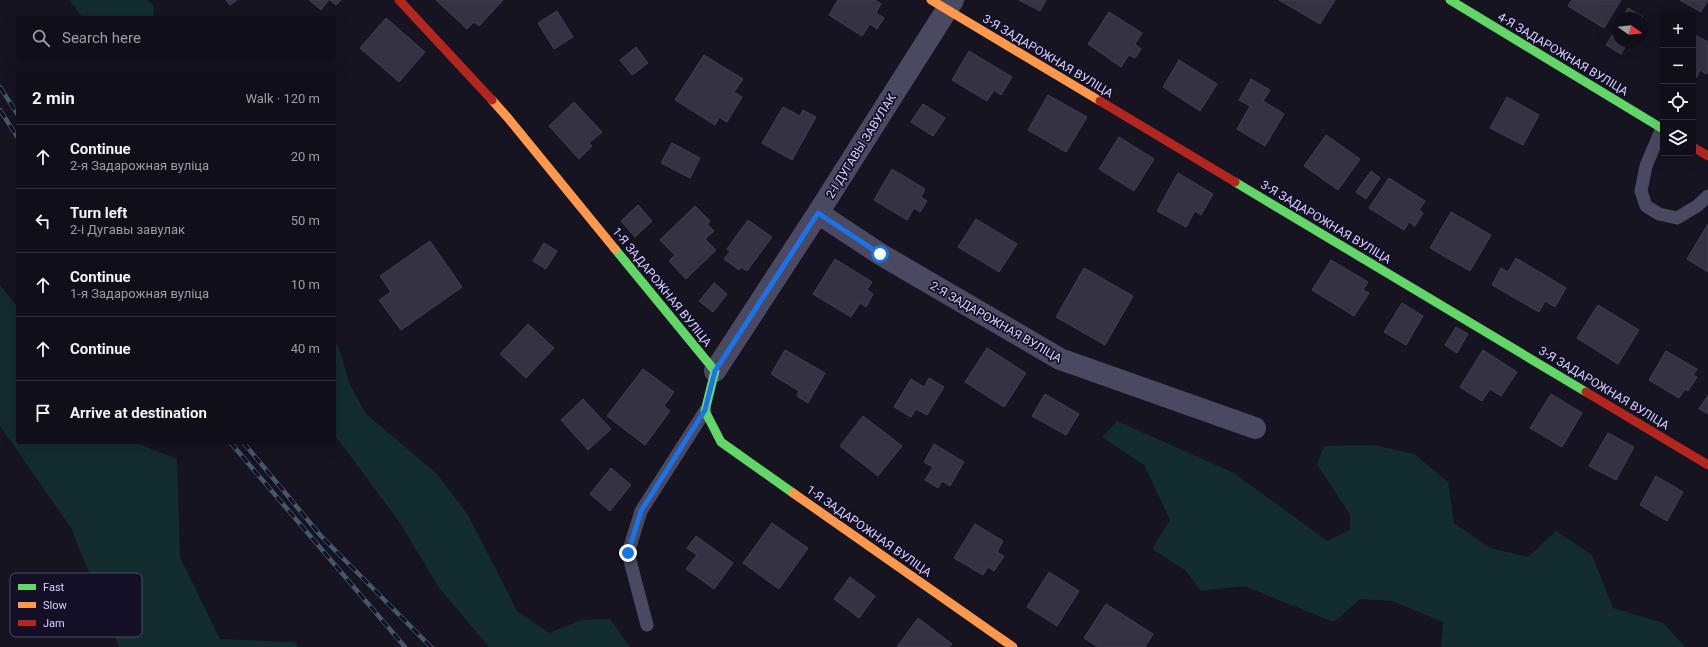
<!DOCTYPE html>
<meta charset="utf-8">
<style>
:root{--surface:#100f19;--page:#1e1d26;--text:#f1f3f6;--muted:#9c9ca2;--line:#302f38}
body{margin:0;font-family:Roboto,sans-serif;background:var(--page);color:var(--text)}
.controls{position:absolute;right:12px;top:12px;display:grid;overflow:hidden;border-radius:4px;box-shadow:0 4px 16px #0002}
.controls button{width:36px;height:36px;display:grid;place-items:center;padding:0;border:0;border-bottom:1px solid var(--line);background:var(--surface);color:var(--text);font:20px sans-serif}
.compass{position:absolute;left:1612px;top:12px;width:36px;height:36px;border-radius:50%;background:var(--surface);box-shadow:0 4px 16px #0002;rotate:104deg}
.stop{position:absolute;width:12px;height:12px;margin:-9px;border:3px solid #1a73e8;border-radius:50%;background:#fff}
.stop.end{background:#1a73e8;border-color:#fff;box-shadow:0 1px 4px #0008}
.list{margin:0;padding:0;list-style:none}
h2{display:flex;justify-content:space-between;align-items:center;height:52px;margin:0;padding:0 16px;font-size:17px}
h2 small{font-size:13px;font-weight:400;color:var(--muted)}
.list li{display:grid;grid-template-columns:26px 1fr auto;gap:12px;align-items:center;box-sizing:border-box;height:64px;padding:0 16px;border-top:1px solid var(--line)}
.list b{display:block;font-size:15px;white-space:nowrap}
.list p{margin:0;font-size:13px;white-space:nowrap;color:var(--muted)}
.list em{font-size:13px;font-style:normal;color:var(--muted)}
.icon{flex:none;width:22px;height:22px;fill:none;stroke:currentColor;stroke-width:2;stroke-linecap:round;stroke-linejoin:round}
.map{position:relative;flex:none;width:1708px;height:647px;overflow:hidden}
.search{position:absolute;background:var(--surface);box-shadow:0 4px 16px #0002;left:16px;top:16px;width:320px;height:44px;display:flex;align-items:center;gap:10px;box-sizing:border-box;padding:0 14px;border-radius:4px;color:var(--muted);font-size:15px}
.panel{position:absolute;background:var(--surface);box-shadow:0 4px 16px #0002;left:16px;top:72px;width:320px;height:372px;border-radius:4px}
.map>svg:first-child{display:block}
</style>
<div class="map">
<svg width="1708" height="647" viewBox="0 0 1708 647">
<rect width="100%" height="100%" fill="#161421"/>
<path fill="#132c2d" d="M69 0H148L154 6 153 18H83Z
M0 285 18 308V442H134L177 459 180 557 220 639 294 642 299 647H119L71 528 0 426Z
M334 343 338 345 350 385 366 414 437 474 468 515 517 611 549 633 582 620 610 619 630 647H489L440 589 398 520 334 434Z
M1117 421 1234 473 1327 541 1350 530V515L1317 464 1324 446 1374 445 1414 454 1448 482 1454 523 1490 548 1528 557 1556 531 1592 555 1613 608 1663 623 1685 647H1441L1443 622 1392 601 1360 599 1334 622 1244 586 1201 591 1186 571 1152 549 1170 520 1144 465 1102 437Z"/>
<path fill="#343243" stroke="#433e54" d="M226 0H237L230 5Z
M309 0H329L321 10Z
M330 0H341L336 5Z
M436 0H503L479 26 474 22 467 29Z
M838 0H875L881 4 876 13 884 18 877 29 870 24 862 36 829 15Z
M1019 0H1046L1040 11Z
M1279 0H1335L1320 24Z
M1572 0H1621L1604 28 1568 6Z
M1680 0H1708L1701 12Z
M1628 8 1643 17 1642 18H1623Z
M557 11 573 37 554 49 538 23Z
M1109 12 1142 33 1135 44 1141 49 1135 58 1129 55 1121 67 1088 44Z
M386 18 425 52 399 82 360 48Z
M1618 26V42H1628L1621 54 1606 45Z
M1693 34 1708 42V71L1706 74 1700 70 1696 78 1693 77Z
M636 47 648 63 632 75 620 60Z
M969 51 1012 77 1001 95 994 90 987 101 952 80Z
M704 55 743 79 734 92 742 97 727 122 719 117 715 125 675 100Z
M1179 60 1217 84 1200 111 1163 87Z
M1251 79 1270 90 1263 101 1284 114 1265 146 1237 129 1250 106 1239 100Z
M1048 95 1087 117 1066 152 1028 130Z
M1507 97 1539 115 1523 145 1490 128Z
M574 102 602 132 589 143 592 146 579 159 549 126Z
M923 104 945 118 933 136 911 122Z
M783 107 800 116 803 110 816 117 792 160 762 143Z
M1326 135 1360 159 1338 190 1304 166Z
M1119 137 1154 159 1134 191 1099 169Z
M672 143 700 158 690 178 661 163Z
M892 169 925 189 921 197 927 201 920 212 914 208 907 220 874 200Z
M1371 171 1380 178 1366 199 1356 192Z
M1178 173 1213 194 1201 215 1195 211 1186 227 1157 211Z
M1389 178 1425 201 1419 210 1423 213 1415 226 1409 222 1404 230 1369 208Z
M638 205 652 221 635 237 621 221Z
M695 206 710 221 707 224 714 231 705 239 716 250 686 279 669 261 675 255 660 240Z
M1451 212 1491 235 1470 271 1430 248Z
M976 219 1017 244 999 272 958 247Z
M748 220 772 237 747 271 741 267 739 270 724 259 730 251 727 249Z
M1708 224V272L1687 259Z
M430 241 462 287 401 330 379 300 391 292 380 276Z
M544 243 557 251 546 269 533 261Z
M1516 258 1566 288 1555 307 1545 301 1539 312 1492 285 1501 268 1508 272Z
M835 259 872 282 867 290 873 294 866 307 860 303 851 317 813 294Z
M1331 260 1368 282 1363 290 1369 293 1354 316 1312 290Z
M1084 268 1133 296 1105 345 1056 317Z
M714 283 727 294 713 312 699 301Z
M1402 303 1423 316 1406 345 1384 332Z
M1598 305 1639 330 1618 364 1577 338Z
M528 324 554 348 526 378 500 354Z
M1456 327 1468 334 1457 353 1445 345Z
M987 348 1026 373 1004 407 965 382Z
M785 350 825 373 808 403 797 396 799 391 771 374Z
M1483 350 1517 372 1501 396 1490 389 1482 401 1460 387Z
M1666 351 1697 369 1693 375 1697 377 1688 391 1685 389 1679 398 1649 380Z
M643 369 674 392 664 406 670 411 645 445 607 416Z
M929 378 944 387 927 415 916 409 911 417 894 407 911 379 924 387Z
M1045 394 1079 414 1066 435 1032 416Z
M1551 394 1582 413 1562 447 1530 428Z
M1708 395V414L1699 409Z
M583 399 611 429 588 450 561 420Z
M863 416 902 446 878 476 840 446Z
M1608 433 1634 447 1616 480 1589 466Z
M934 444 964 462 950 486 942 481 938 488 925 480 933 467 924 462Z
M611 468 631 485 610 511 590 494Z
M1656 476 1683 492 1667 521 1640 505Z
M772 523 808 548 779 589 743 563Z
M975 524 1003 541 997 552 1004 556 994 571 988 567 983 575 954 558Z
M696 536 733 563 714 589 686 569 697 555 687 548Z
M1049 572 1079 591 1057 626 1027 607Z
M850 577 875 596 859 618 834 599Z
M1106 604 1153 634 1145 647H1098L1084 638Z
M918 618 952 644 949 647H897Z"/>
<g fill="none" stroke-linecap="round" stroke-linejoin="round">
<path stroke="#4a4961" stroke-width="13" d="M1662 128 1646 166 1641 191 1646 206 1659 214 1677 218 1697 206 1708 196
M647 625 628 553 641 511 705 411"/>
<path stroke="#4a4961" stroke-width="22" d="M818 213 880 254 1060 359 1255 428
M715 371 818 213 953 0"/>
<path stroke="#63d668" stroke-width="9" d="M1450 0 1663 129
M1235 182 1586 392
M615 249 715 371 705 411 721 442 793 493"/>
<path stroke="#ff974d" stroke-width="9" d="M931 0 1100 101
M492 100 508 118 615 249
M793 493 1013 647"/>
<path stroke="#b3261e" stroke-width="9" d="M399 0 492 100
M1100 101 1235 182
M1693 147 1708 156
M1586 392 1708 465"/>
<defs>
<path id="rail" d="M0 87 18 115
M0 110 18 138
M230 442 405 647
M243 442 321 536 431 647"/>
</defs>
<use href="#rail" stroke="#43586a" stroke-width="4.5"/>
<use href="#rail" stroke="#130f26" stroke-width="3" stroke-dasharray="9" stroke-linecap="butt"/>
</g>
<g fill="none" stroke-linecap="round" stroke-linejoin="round">
<path stroke="#1a73e8" stroke-width="5" d="M628 553 641 511 705 410 715 371 818 213 880 254"/>
</g>
<g text-anchor="middle" dominant-baseline="central" stroke-width="3.5" stroke-linejoin="round" paint-order="stroke">
<g font-size="12" fill="#d9d3ff" stroke="#130f26">
<text transform="translate(1563 54) rotate(31)">4-Я ЗАДАРОЖНАЯ ВУЛІЦА</text>
<text transform="translate(1048 56) rotate(31)">3-Я ЗАДАРОЖНАЯ ВУЛІЦА</text>
<text transform="translate(861 146) rotate(-58)">2-І ДУГАВЫ ЗАВУЛАК</text>
<text transform="translate(1326 222) rotate(31)">3-Я ЗАДАРОЖНАЯ ВУЛІЦА</text>
<text transform="translate(662 287) rotate(51)">1-Я ЗАДАРОЖНАЯ ВУЛІЦА</text>
<text transform="translate(996 322) rotate(30)">2-Я ЗАДАРОЖНАЯ ВУЛІЦА</text>
<text transform="translate(1604 388) rotate(31)">3-Я ЗАДАРОЖНАЯ ВУЛІЦА</text>
<text transform="translate(869 531) rotate(35)">1-Я ЗАДАРОЖНАЯ ВУЛІЦА</text>
</g>
</g>
<rect x="10" y="573" width="132" height="64" rx="6" fill="#130f26" stroke="#4e4a67" stroke-width="1"/>
<rect x="18" y="584" width="18" height="6" fill="#63d668"/>
<rect x="18" y="602" width="18" height="6" fill="#ff974d"/>
<rect x="18" y="620" width="18" height="6" fill="#b3261e"/>
<g font-size="11" fill="#d9d3ff">
<text x="43" y="591">Fast</text>
<text x="43" y="609">Slow</text>
<text x="43" y="627">Jam</text>
</g>
</svg>
<div class="controls">
<button>+</button>
<button>−</button>
<button><svg class="icon" aria-label="locate" viewBox="0 0 24 24"><circle cx="12" cy="12" r="6"/><path d="M12 2v4M12 18v4M2 12h4M18 12h4"/></svg></button>
<button><svg class="icon" aria-label="layers" viewBox="0 0 24 24"><path d="M12 4l9 5-9 5-9-5zM3 14l9 5 9-5"/></svg></button>
</div>
<svg class="compass" viewBox="-18 -18 36 36"><path d="M0-13l5 13h-10z" fill="#e53935"/><path d="M0 13l5-13h-10z" fill="#9c9ca2"/></svg>
<div class="stop" style="left:880px;top:254px"></div>
<div class="stop end" style="left:628px;top:553px"></div>
<div class="search"><svg class="icon" aria-label="search" viewBox="0 0 24 24"><circle cx="10" cy="10" r="6"/><path d="M15 15l6 6"/></svg>Search here</div>
<section class="panel">
<h2>2 min<small>Walk · 120 m</small></h2>
<ul class="list">
<li><svg class="icon" aria-label="ahead" viewBox="0 0 24 24"><path d="M12 20V5M6 11l6-6 6 6"/></svg><div><b>Continue</b><p>2-я Задарожная вуліца</p></div><em>20 m</em></li>
<li><svg class="icon" aria-label="left" viewBox="0 0 24 24"><path d="M17 20v-9H6M10 6l-5 5 5 5"/></svg><div><b>Turn left</b><p>2-і Дугавы завулак</p></div><em>50 m</em></li>
<li><svg class="icon" aria-label="ahead" viewBox="0 0 24 24"><path d="M12 20V5M6 11l6-6 6 6"/></svg><div><b>Continue</b><p>1-я Задарожная вуліца</p></div><em>10 m</em></li>
<li><svg class="icon" aria-label="ahead" viewBox="0 0 24 24"><path d="M12 20V5M6 11l6-6 6 6"/></svg><div><b>Continue</b></div><em>40 m</em></li>
<li><svg class="icon" aria-label="arrive" viewBox="0 0 24 24"><path d="M6 21V4h12l-3 4 3 4H6"/></svg><div><b>Arrive at destination</b></div></li>
</ul>
</section>
</div>
